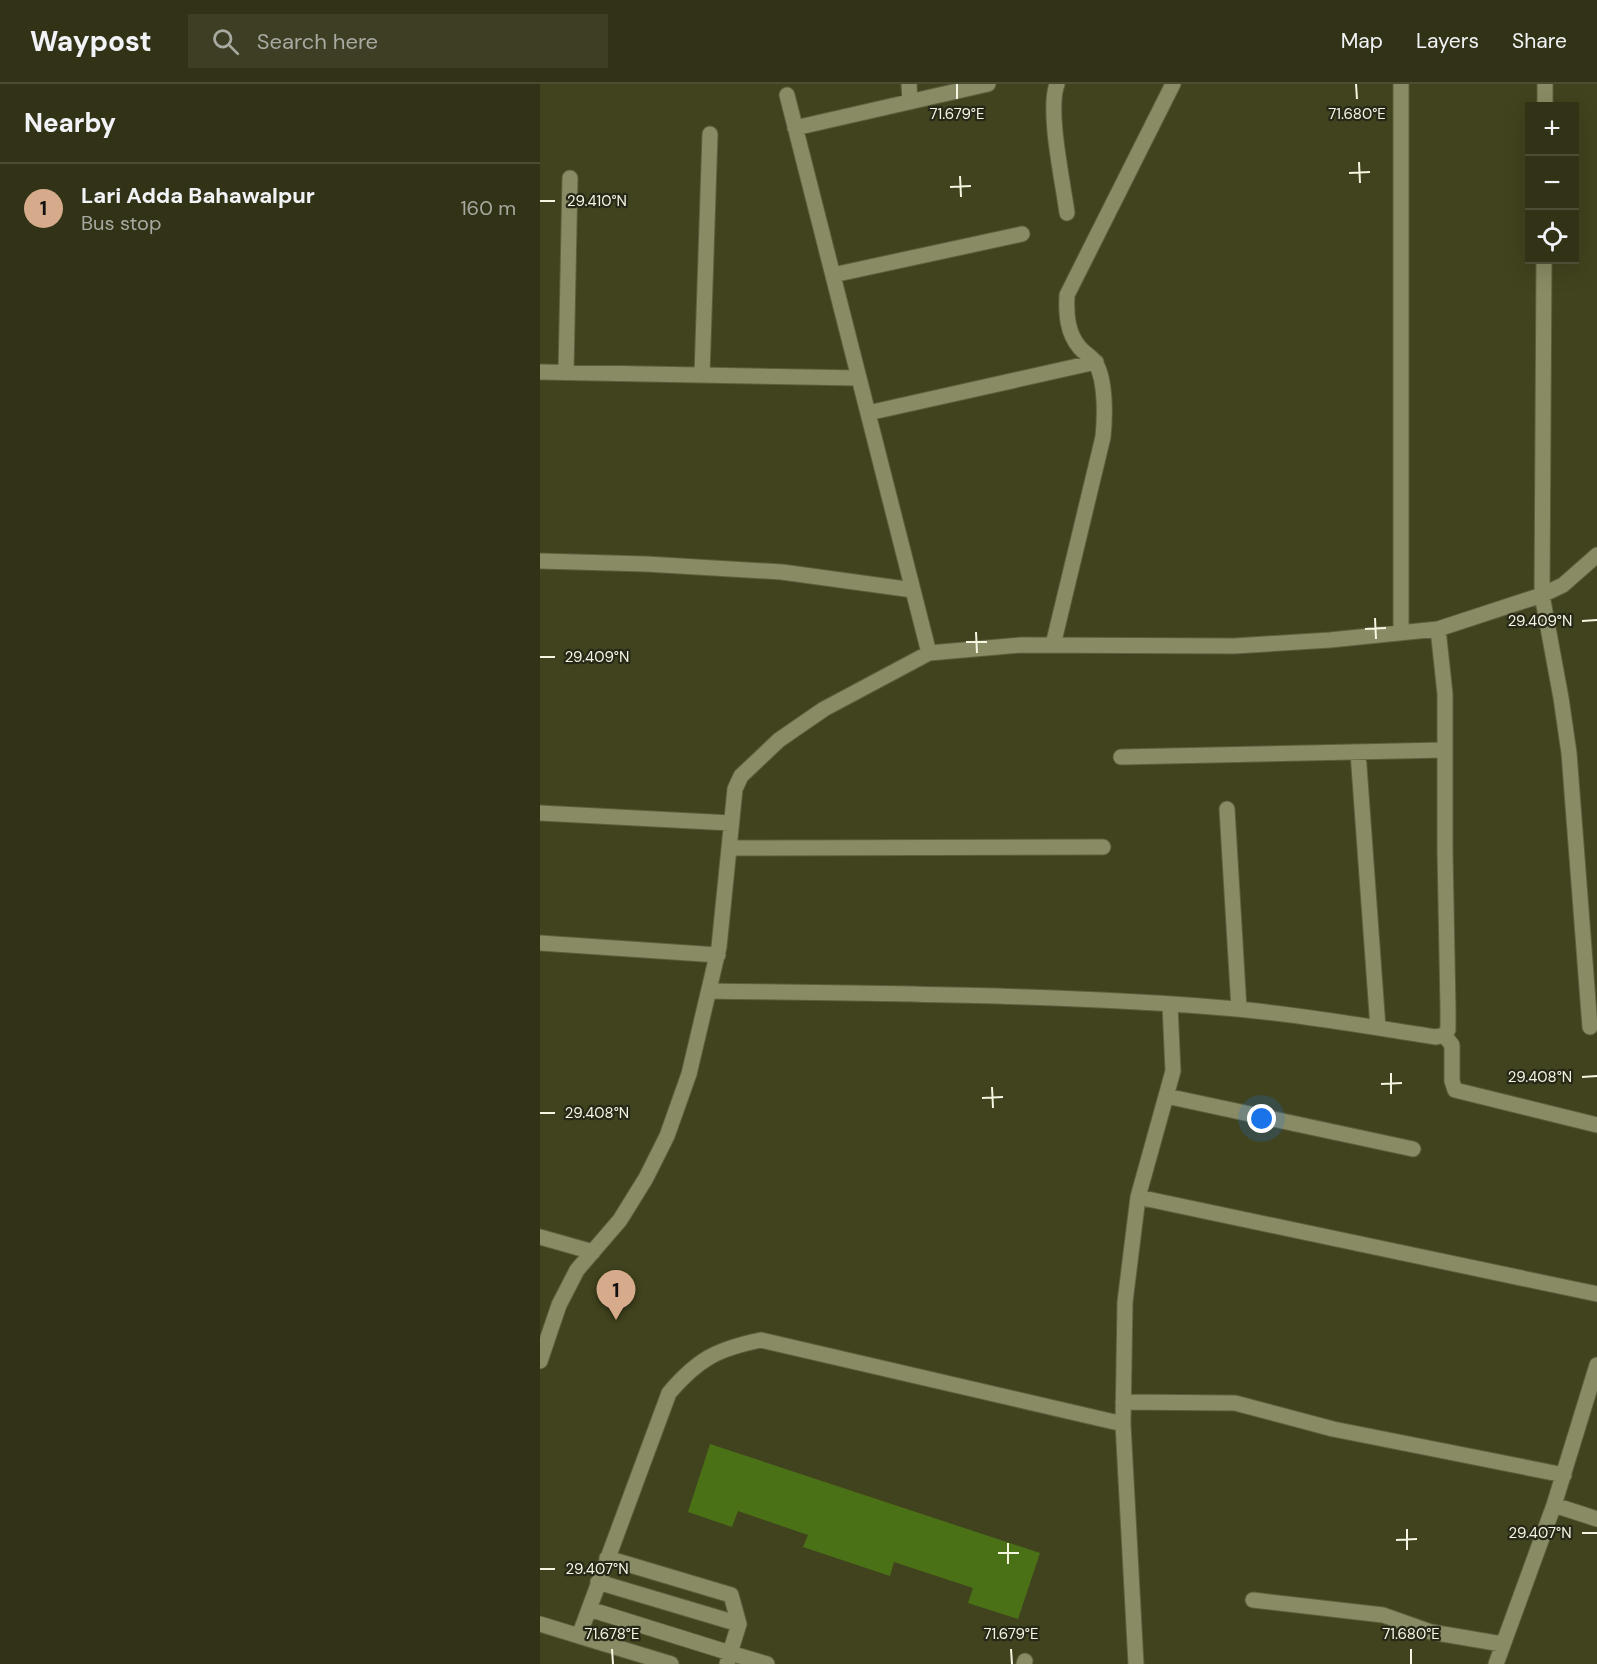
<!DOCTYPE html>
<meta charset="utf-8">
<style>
:root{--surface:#313216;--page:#3d3e23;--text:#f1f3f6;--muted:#a8aaa1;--line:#4c4d35;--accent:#d6ab8b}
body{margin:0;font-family:"DM Sans",sans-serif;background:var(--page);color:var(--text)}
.controls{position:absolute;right:18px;top:18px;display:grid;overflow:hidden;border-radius:0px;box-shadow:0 6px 24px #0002}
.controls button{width:54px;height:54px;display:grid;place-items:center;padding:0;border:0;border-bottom:2px solid var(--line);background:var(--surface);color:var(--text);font:30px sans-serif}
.you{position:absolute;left:722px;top:1035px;width:21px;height:21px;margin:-15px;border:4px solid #fff;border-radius:50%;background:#1a73e8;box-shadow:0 0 0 9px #1a73e833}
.badge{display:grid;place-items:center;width:39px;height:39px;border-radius:50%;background:var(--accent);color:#111;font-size:20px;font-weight:700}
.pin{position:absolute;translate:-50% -50px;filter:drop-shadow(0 2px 3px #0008)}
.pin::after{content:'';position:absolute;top:32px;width:21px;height:18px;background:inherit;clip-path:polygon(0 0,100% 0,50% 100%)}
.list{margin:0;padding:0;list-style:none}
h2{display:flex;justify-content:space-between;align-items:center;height:78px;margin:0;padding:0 24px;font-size:26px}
h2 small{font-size:20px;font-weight:400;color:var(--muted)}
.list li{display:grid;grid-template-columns:39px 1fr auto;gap:18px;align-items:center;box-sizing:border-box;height:90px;padding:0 24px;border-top:2px solid var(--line)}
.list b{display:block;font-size:22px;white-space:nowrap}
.list p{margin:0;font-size:20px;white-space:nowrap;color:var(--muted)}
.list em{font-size:20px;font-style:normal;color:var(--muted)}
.icon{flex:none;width:33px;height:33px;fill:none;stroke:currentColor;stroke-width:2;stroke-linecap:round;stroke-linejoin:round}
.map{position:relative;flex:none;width:1057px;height:1580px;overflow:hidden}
header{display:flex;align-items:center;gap:36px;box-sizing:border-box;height:84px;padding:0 30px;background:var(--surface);border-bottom:2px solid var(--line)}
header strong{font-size:28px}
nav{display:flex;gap:33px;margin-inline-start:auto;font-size:21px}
.search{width:420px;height:54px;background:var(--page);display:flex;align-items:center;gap:15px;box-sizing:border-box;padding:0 21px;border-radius:0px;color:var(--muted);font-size:22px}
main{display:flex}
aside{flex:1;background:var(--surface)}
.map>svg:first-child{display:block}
</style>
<header>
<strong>Waypost</strong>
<div class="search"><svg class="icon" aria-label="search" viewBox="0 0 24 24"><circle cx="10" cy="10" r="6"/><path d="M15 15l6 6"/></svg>Search here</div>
<nav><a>Map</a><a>Layers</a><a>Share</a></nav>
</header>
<main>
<aside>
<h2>Nearby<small></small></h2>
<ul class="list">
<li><span class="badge">1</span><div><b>Lari Adda Bahawalpur</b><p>Bus stop</p></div><em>160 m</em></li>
</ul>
</aside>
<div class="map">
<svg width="1057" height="1580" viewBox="0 0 1057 1580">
<rect width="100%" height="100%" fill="#41431e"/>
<path fill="#4b7117" d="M170 1360 500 1469 478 1535 428 1519 433 1504 354 1478 350 1492 263 1463 268 1451 198 1427 192 1443 148 1428Z"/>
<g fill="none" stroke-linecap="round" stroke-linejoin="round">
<defs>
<path id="minor" d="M369 0 370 18
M517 0C507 27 523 98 527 129
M247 11 389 569
M1005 22V0
M255 44 448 0
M1004 176 1002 511 1021 614 1029 669 1050 943
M293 191 482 150
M0 288 319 294
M26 288 30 94
M162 291 170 50
M328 329 556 278
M0 477 106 480 242 488 373 506
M898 545 905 610V767L908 925V946L904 951
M861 549V0
M513 561 563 353C565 334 566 297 556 280 553 273 545 270 540 264 527 249 526 230 527 211L633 0
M818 668 838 944
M581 673 905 666
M687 725 699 925
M0 729 191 739
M190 764 563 763
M0 859 178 871
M169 907C345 910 522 910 697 925 764 931 830 943 896 953L904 951
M904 951 912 961V997L915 1006 1057 1041
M626 1012 873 1065
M598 1113 1057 1210
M0 1153 53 1168
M0 1277 19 1221 37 1186 80 1136 106 1094 127 1052 149 990 179 863 195 705 201 692 239 656 284 625 389 569 481 561 694 562 790 556 898 545 1002 511 1023 501 1057 471
M583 1318 695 1319 793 1345 1024 1391
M1014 1421 1057 1435
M67 1474 191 1511 199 1540 190 1569 227 1580
M58 1498 199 1540
M713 1516 843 1531 891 1548 962 1560
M49 1525 190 1569 187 1580
M0 1540 39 1552 129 1309C158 1275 177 1265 221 1256L583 1340
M39 1552 131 1580
M484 1580 485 1577
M596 1580 583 1340 585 1218 598 1113 633 987 630 921
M956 1580 1014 1421 1057 1281"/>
</defs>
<use href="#minor" stroke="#5d5e3d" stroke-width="17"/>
<use href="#minor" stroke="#898b64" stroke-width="15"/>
</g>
<path fill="none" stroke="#f5f6e1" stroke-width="2" d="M417 0V15M816 0 817 15M819 78 820 99M809 89 830 88M420 92 421 113M410 103 431 102M0 117H15M835 534 836 555M1042 537 1057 536M825 545 846 544M436 548 437 569M426 558H447M0 573H15M851 989V1010M1042 993 1057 992M841 1000 862 999M452 1003 453 1024M442 1014 463 1013M0 1029H15M867 1445V1466M1042 1449H1057M856 1456 877 1455M468 1459V1480M458 1469H479M0 1485H15M72 1565 73 1580M471 1565 472 1580M871 1565V1580"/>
<g font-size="15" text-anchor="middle" fill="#f5f6e1" stroke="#272818" stroke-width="4.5" stroke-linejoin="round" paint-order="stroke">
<text x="417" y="35">71.679°E</text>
<text x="817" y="35">71.680°E</text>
<text x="57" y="122">29.410°N</text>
<text x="1000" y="542">29.409°N</text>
<text x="57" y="578">29.409°N</text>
<text x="1000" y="998">29.408°N</text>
<text x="57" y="1034">29.408°N</text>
<text x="1000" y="1454">29.407°N</text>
<text x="57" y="1490">29.407°N</text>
<text x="72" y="1555">71.678°E</text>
<text x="471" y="1555">71.679°E</text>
<text x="871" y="1555">71.680°E</text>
</g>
</svg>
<div class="controls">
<button>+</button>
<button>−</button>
<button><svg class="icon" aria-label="locate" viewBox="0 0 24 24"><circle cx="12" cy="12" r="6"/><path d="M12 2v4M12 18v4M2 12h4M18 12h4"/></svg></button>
</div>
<div class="you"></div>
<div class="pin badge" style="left:76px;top:1236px">1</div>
</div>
</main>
